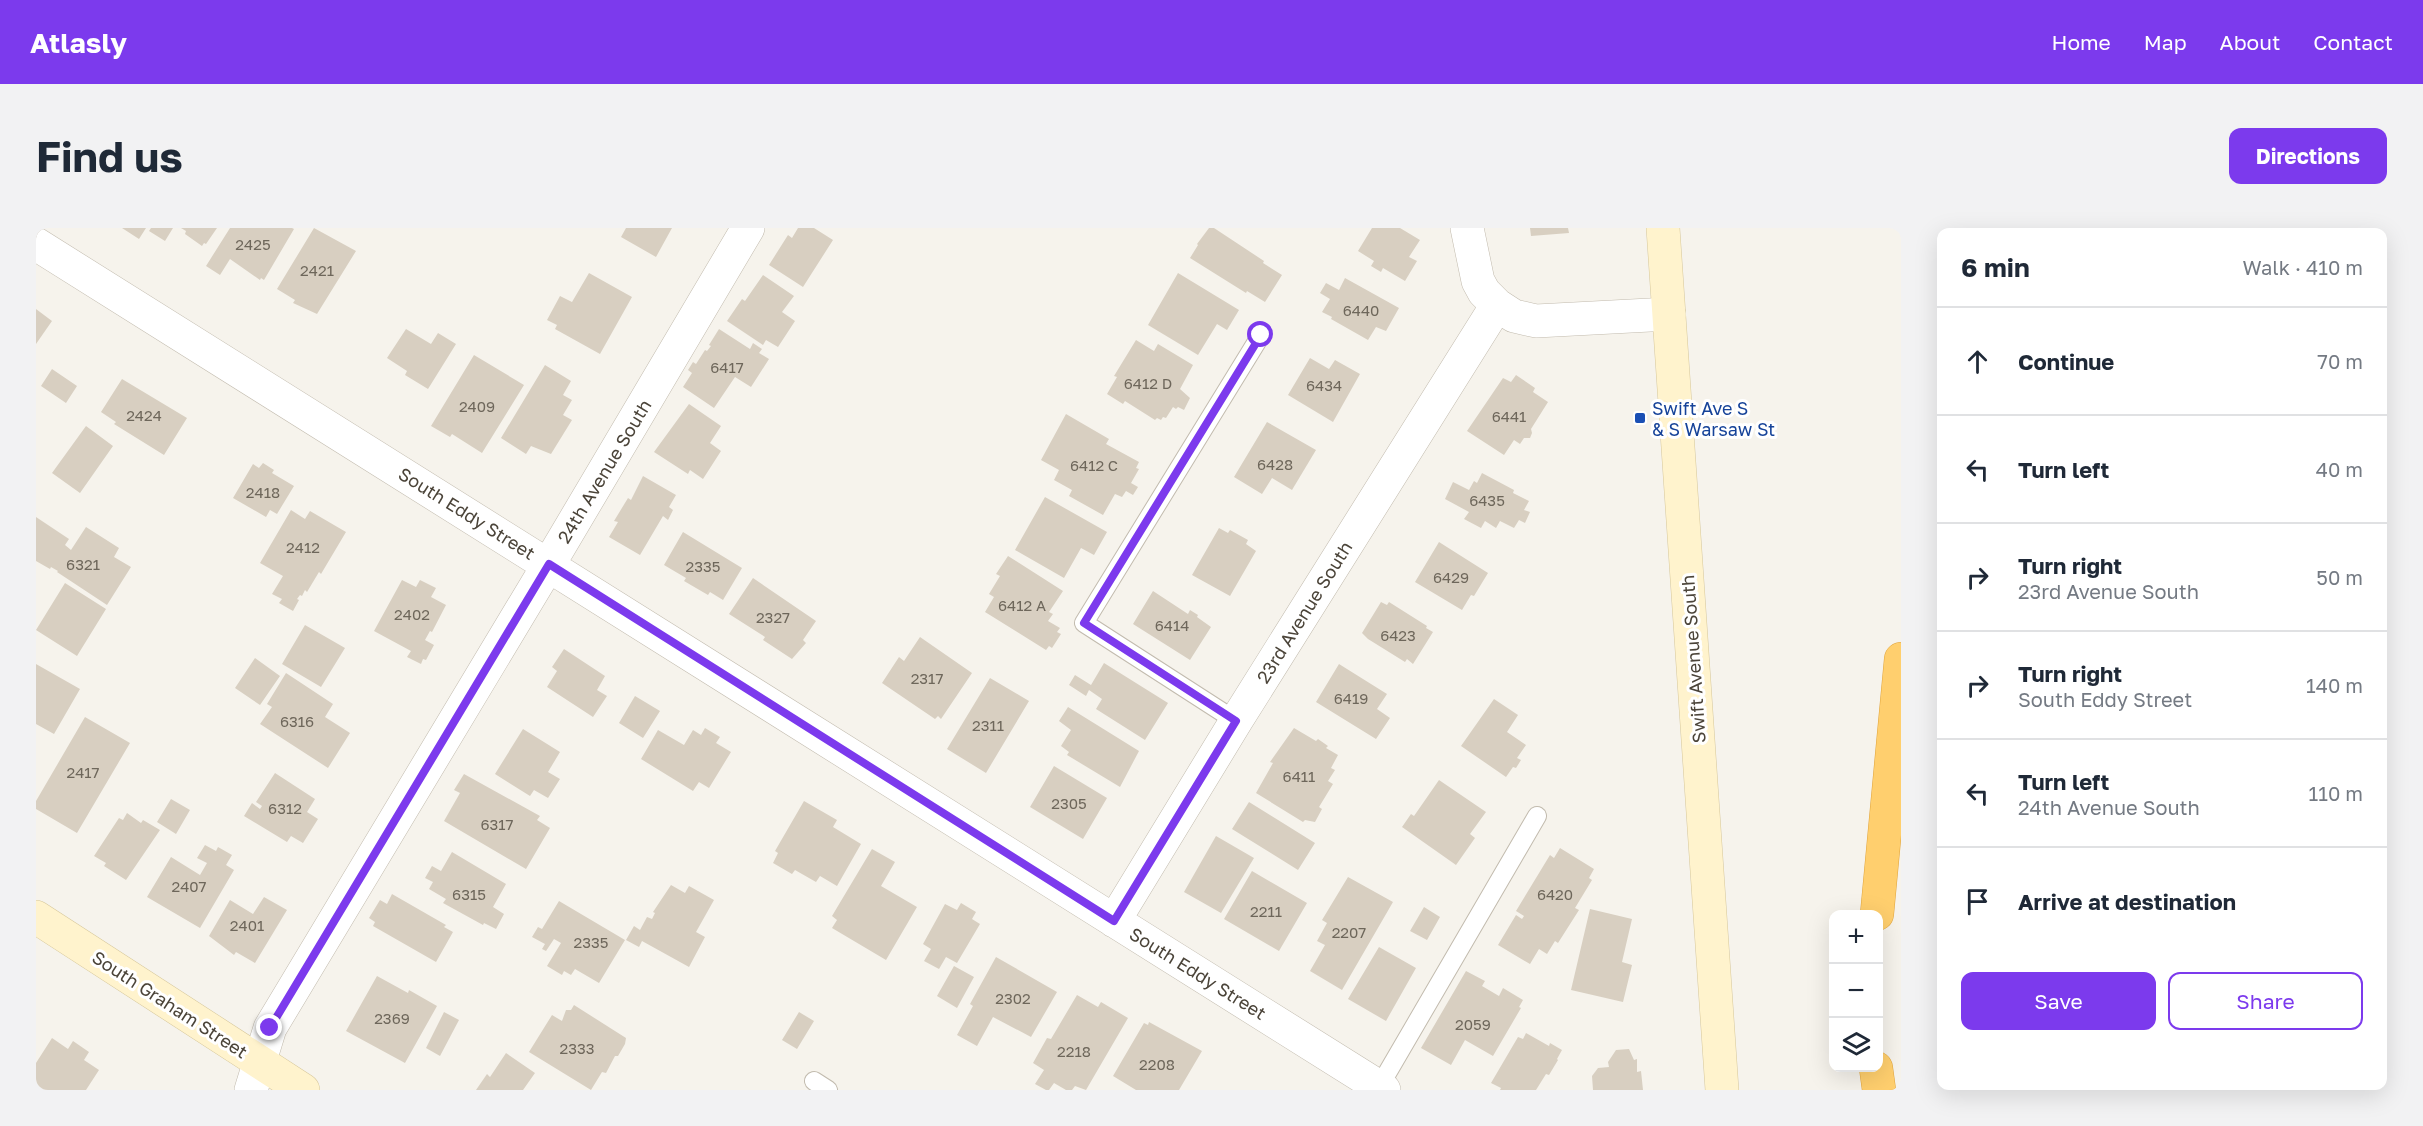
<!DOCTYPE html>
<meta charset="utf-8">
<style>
:root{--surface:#fff;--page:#f2f2f3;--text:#1f2937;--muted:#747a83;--line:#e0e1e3;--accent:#7c3aed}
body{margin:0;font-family:"Golos Text",sans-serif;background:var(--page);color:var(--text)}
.controls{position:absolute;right:18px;bottom:18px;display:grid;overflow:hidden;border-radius:12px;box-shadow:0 6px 24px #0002}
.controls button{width:54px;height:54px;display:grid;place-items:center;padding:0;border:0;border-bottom:2px solid var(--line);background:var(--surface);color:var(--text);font:30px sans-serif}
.stop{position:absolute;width:18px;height:18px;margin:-14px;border:4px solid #7c3aed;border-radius:50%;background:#fff}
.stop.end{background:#7c3aed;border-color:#fff;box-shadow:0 2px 6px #0008}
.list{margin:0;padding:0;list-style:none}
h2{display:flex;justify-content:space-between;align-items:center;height:78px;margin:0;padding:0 24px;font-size:26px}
h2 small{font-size:20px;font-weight:400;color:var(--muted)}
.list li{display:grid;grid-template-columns:39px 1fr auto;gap:18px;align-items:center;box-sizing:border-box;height:108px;padding:0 24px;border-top:2px solid var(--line)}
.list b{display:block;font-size:22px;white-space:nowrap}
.list p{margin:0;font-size:20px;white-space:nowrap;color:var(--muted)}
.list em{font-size:20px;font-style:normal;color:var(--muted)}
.actions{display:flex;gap:12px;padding:18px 24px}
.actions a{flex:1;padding:14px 0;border:2px solid var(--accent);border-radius:12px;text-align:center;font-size:21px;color:var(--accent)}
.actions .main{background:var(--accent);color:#fff}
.icon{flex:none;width:33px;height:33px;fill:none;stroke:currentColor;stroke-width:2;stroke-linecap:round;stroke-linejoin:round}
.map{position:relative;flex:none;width:1865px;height:862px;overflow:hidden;border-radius:12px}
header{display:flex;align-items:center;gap:36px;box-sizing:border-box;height:84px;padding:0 30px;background:var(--accent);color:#fff}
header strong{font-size:28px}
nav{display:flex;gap:33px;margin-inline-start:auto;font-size:21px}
.intro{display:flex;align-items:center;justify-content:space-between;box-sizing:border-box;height:144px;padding:0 36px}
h1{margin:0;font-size:42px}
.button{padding:15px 27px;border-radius:12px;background:var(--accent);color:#fff;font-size:21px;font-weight:700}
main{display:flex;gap:36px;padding:0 36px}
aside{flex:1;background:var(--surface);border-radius:12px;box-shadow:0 6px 24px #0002}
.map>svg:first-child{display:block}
</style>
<header>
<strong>Atlasly</strong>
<nav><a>Home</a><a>Map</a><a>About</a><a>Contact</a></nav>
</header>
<div class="intro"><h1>Find us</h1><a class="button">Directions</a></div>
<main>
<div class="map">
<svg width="1865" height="862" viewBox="0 0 1865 862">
<rect width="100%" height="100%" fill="#f6f3ec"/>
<path fill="#d8cfc1" d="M86 0H110L103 11Z
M115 0H137L129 13 113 3Z
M145 0H181L170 16 168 15 166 18 149 6 150 3Z
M194 0H256L258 1 228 52 225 50 224 52 194 31 184 47 170 38Z
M278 0 320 23 281 86 257 75 259 72 241 61Z
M590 0H636L620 29 585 9Z
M762 0H778L797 12 767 59 733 37 752 7 756 10Z
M1173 0H1178L1228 33 1227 35 1246 47 1229 74 1211 63 1210 65 1154 30 1162 17 1161 16Z
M1336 0H1364L1384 12 1373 29 1381 33 1369 53 1347 40 1345 44 1335 38 1338 33 1322 23Z
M1494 0H1532L1533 5 1495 8Z
M553 45 596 69 564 126 519 101 521 97 511 92 524 68 536 74Z
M1142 45 1203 82 1191 102 1181 96 1162 127 1112 97Z
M727 47 758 68 746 84 759 93 742 119 730 112 727 117 691 93 706 71 709 73Z
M1309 50 1363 80 1350 103 1340 99 1332 112 1295 91 1296 89 1286 84 1294 71 1284 65 1290 55 1303 62Z
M0 81 16 93 0 116Z
M370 101 395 116 402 105 420 116 392 161 369 147 371 143 351 130Z
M683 101 714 121 717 115 726 121 723 125 733 131 715 159 699 149 678 180 647 159 656 145 652 142 657 134 660 136 669 122 671 123 675 118 673 117Z
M1100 112 1118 123 1122 116 1157 137 1144 161 1154 170 1148 182 1142 179 1140 181 1137 179 1130 190 1127 189 1125 192 1121 190 1119 192 1089 173 1087 176 1071 166 1081 149 1078 148Z
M438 127 488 157 446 225 416 206 414 209 395 198Z
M1274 130 1293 141 1299 132 1324 146 1297 194 1252 167Z
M509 137 535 153 527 167 536 172 527 187 536 192 515 226 495 218 490 226 465 210Z
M16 141 41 158 30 175 5 158Z
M1480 147 1499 160 1497 164 1512 174 1495 201 1496 205 1494 210H1488L1484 216 1478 212 1468 227 1431 203 1467 150 1475 154Z
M86 151 151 190 128 227 78 196 80 194 65 184Z
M653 176 685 198 674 215 685 223 667 251 654 242 652 246 618 224Z
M1030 186 1073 211 1070 216 1103 234 1100 240 1103 241 1095 255 1102 259 1097 267 1090 263 1086 269 1079 266 1067 287 1033 268 1036 262 1018 252 1023 242 1005 232Z
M1231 194 1280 222 1256 262 1236 250 1226 266 1198 249Z
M50 198 77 218 44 265 16 245Z
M227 235 238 242 236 245 258 258 241 286 234 282 230 289 197 270 217 236 223 240Z
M1446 245 1478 262 1477 265 1493 273 1488 282 1494 284 1489 295 1483 292 1478 300 1464 293 1460 300 1449 293 1445 300 1428 291 1433 284 1409 271 1417 254 1433 262 1438 253 1441 255Z
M607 248 640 267 633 279 637 282 632 292 627 288 604 327 573 309 582 294 578 293 592 270 595 272Z
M1009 269 1071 304 1058 327 1045 320 1028 350 979 322Z
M255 282 269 291 274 283 310 304 285 346 283 344 271 364 269 362 266 368 264 367 261 371 263 372 257 383 243 375 246 371 236 366 247 348 224 335Z
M0 289 33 311 29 317 35 322 50 299 83 320 78 329 95 339 71 377 21 344 22 343 15 339 14 341 0 333Z
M1183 300 1192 305 1194 302 1212 312 1210 316 1220 323 1194 368 1156 347Z
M647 304 706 340 687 372 674 364 672 367 648 353 650 350 628 337Z
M1403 314 1452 345 1438 368 1435 367 1426 382 1379 354Z
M972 328 1027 363 1013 384 1017 386 1012 393 1024 400 1021 404 1025 406 1016 420 1013 418 1010 422 949 384 958 369 953 366 964 348 960 346Z
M717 350 780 393 767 412 770 415 756 431 727 412 729 409 693 386Z
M366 352 380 359 384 352 400 360 395 369 410 377 396 404 394 403 389 412 398 417 390 432 387 431 385 436 371 429 375 423 338 403Z
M29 355 70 381 41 428 0 402Z
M1117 363 1152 386 1154 382 1162 387 1161 389 1175 399 1154 432 1097 396Z
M1345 374 1351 377 1353 374 1391 398 1390 400 1397 404 1377 436 1371 431 1369 434 1332 411 1326 405Z
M269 397 309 420 285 459 246 436Z
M884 409 936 445 905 491 902 488 899 491 846 455 863 429 868 433Z
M528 421 569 448 561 462 571 468 557 489 511 459 521 443 516 439Z
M219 430 244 448 224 477 199 460Z
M1068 435 1132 475 1109 512 1060 481 1066 471 1053 462 1050 468 1033 457 1039 447 1055 457Z
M0 436 44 461 18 506 0 496Z
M1303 436 1351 466 1341 481 1354 490 1340 511 1280 474Z
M250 445 297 476 289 489 314 505 292 540 224 496 236 479 231 476Z
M954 450 993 473 950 545 911 521Z
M599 468 624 483 607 510 583 495Z
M1458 471 1482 487 1471 504 1490 517 1481 530 1485 532 1480 540 1477 539 1470 549 1425 518Z
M1032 479 1103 523 1084 559 1031 527 1033 524 1025 518 1035 502 1023 493Z
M49 489 94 515 41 605 0 581V573Z
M669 500 684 509 680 515 695 524 673 560 663 554 657 563 605 531 622 502 648 517 657 502 665 507Z
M1258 500 1280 513 1282 511 1292 518 1290 520 1302 527 1295 540 1299 542 1292 553 1297 556 1283 579 1286 581 1279 594 1269 592 1267 594 1220 565 1237 535 1234 534Z
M487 501 524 524 512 544 524 551 512 570 498 562 494 568 459 546Z
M1018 538 1071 570 1047 611 994 579Z
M239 545 279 571 271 584 282 591 267 615 255 608 251 614 208 588 216 575 224 581 226 578 220 574Z
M428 546 504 588 501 592 514 600 490 641 408 593 424 565 418 562Z
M1403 552 1450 584 1434 606 1439 610 1420 637 1366 599 1375 586 1378 588Z
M135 571 154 582 140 606 121 594Z
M768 573 801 592 797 599 825 616 801 658 784 648 780 654 759 642 756 646 737 635 742 625 739 623Z
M1213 574 1279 615 1262 642 1196 601Z
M91 585 105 595 107 592 124 602 90 652 68 638 70 635 58 628 83 590 87 592Z
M1180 608 1218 630 1185 685 1148 664Z
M169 617 180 623 182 619 196 627 190 637 198 642 164 700 111 669 135 629 164 647 171 635 161 630Z
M1524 620 1558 641 1553 650 1556 652 1539 680 1543 682 1522 715 1519 713 1511 726 1503 721 1494 736 1462 717 1480 687 1486 691 1488 688 1480 683 1514 627 1518 630Z
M836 621 859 634 845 658 881 679 850 732 796 700 801 692 796 688Z
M416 624 470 656 457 679 468 686 460 701 448 695 447 697 407 675 410 671 393 661 397 654 389 650 396 638 405 643Z
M1216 643 1271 675 1243 723 1188 691Z
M1312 649 1357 674 1306 762 1274 743 1289 717 1281 713 1291 695 1286 692Z
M635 657 649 665 653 658 678 672 660 704 669 709 653 739 606 713 603 719 590 712 598 698 604 702 611 689 616 691 619 685 617 684Z
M356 666 410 697 408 699 417 704 400 734 337 698 339 694 333 690 344 672 351 676Z
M228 669 251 682 219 735 200 724 198 727 173 708 194 672 217 686Z
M523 673 589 712 563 755 539 741 535 747 528 743 526 747 511 738 525 715 518 711 510 723 506 721 509 716 496 709 502 699 506 701Z
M925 675 940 684 936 691 944 696 921 735 910 729 903 741 888 733 895 721 887 716 909 676 921 682Z
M1388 679 1404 689 1391 712 1374 703Z
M1554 681 1596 691 1586 734 1596 737 1587 774 1535 762Z
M1343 719 1380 740 1350 793 1312 771Z
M960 729 1021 764 995 809 957 789 941 818 921 807 937 778 934 776Z
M918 738 938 749 921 780 901 768Z
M1430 743 1449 753 1446 758 1463 768 1467 760 1487 772 1483 779 1485 780 1457 828 1429 812 1415 837 1385 820Z
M341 748 372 765 373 762 401 778 369 835 310 803Z
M1041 767 1062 779 1065 774 1092 790 1050 862 1039 858 1036 862H1030L1018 855 1013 862H1010L999 856 1008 842 997 835 1011 810 1015 811Z
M538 777 590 810 589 816 582 828H579L570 845 566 844 555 862 493 824 516 787 526 793 530 782H535Z
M408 784 423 792 404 828 390 820Z
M763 784 778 793 761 821 746 812Z
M1113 794 1166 823 1143 862H1100L1077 848 1108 795 1112 797Z
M1490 805 1513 818 1514 815 1526 822 1521 831 1522 832 1513 847 1510 846 1500 862H1464L1465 860 1455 855 1482 809 1487 811Z
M16 810 32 821 37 813 53 824 48 832 63 842 50 862H0V835Z
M1593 821 1598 832 1601 831V844L1605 843 1607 862H1557L1556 848 1562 840 1573 839 1572 834 1580 822Z
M470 825 499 845 487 862H440L451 846 454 849Z"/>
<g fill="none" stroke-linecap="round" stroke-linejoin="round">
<defs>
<path id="lane" d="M1200 493 1048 395 1225 107
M778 853 792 862
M1343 859 1501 588"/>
<path id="street" d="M1431 0 1442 53 1448 64 1461 77 1478 88 1500 93 1633 86
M0 16 1348 862
M1078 693 1200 493 1461 77
M215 862 234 800 513 336 712 0"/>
<path id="secondary" d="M1627 0 1686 862
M0 689 267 862"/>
<path id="highway" d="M1841 686 1865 431
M1840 840 1843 862"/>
</defs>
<use href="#lane" stroke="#c2bbae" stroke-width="20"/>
<use href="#street" stroke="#c2bbae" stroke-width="34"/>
<use href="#secondary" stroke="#d6c79b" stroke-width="34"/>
<use href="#highway" stroke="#e0a43c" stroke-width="34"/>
<use href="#lane" stroke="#fff" stroke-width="18"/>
<use href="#street" stroke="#fff" stroke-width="33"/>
<use href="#secondary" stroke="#fff3cd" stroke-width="33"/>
<use href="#highway" stroke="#ffcf6e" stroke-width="33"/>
</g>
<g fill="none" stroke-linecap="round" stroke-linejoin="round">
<path stroke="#7c3aed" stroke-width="8" d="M234 800 513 336 1078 693 1200 493 1048 395 1225 107"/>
</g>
<rect fill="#1a4fb4" stroke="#fff" stroke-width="2" x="1598" y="184" width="12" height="12" rx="3"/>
<g text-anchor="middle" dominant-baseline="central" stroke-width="6" stroke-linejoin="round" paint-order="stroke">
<g font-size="15" fill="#6e675b">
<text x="217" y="16">2425</text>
<text x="281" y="42">2421</text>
<text x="1325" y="82">6440</text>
<text x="691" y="139">6417</text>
<text x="1112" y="155">6412 D</text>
<text x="1288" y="157">6434</text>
<text x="441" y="178">2409</text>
<text x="108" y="187">2424</text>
<text x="1473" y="188">6441</text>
<text x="1239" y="236">6428</text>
<text x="1058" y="237">6412 C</text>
<text x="227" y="264">2418</text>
<text x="1451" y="272">6435</text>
<text x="267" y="319">2412</text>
<text x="47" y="336">6321</text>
<text x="667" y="338">2335</text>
<text x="1415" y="349">6429</text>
<text x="986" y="377">6412 A</text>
<text x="376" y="386">2402</text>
<text x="737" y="389">2327</text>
<text x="1136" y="397">6414</text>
<text x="1362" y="407">6423</text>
<text x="891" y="450">2317</text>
<text x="1315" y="470">6419</text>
<text x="261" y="493">6316</text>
<text x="952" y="497">2311</text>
<text x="47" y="544">2417</text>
<text x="1263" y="548">6411</text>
<text x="1033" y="575">2305</text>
<text x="249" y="580">6312</text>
<text x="461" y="596">6317</text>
<text x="153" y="658">2407</text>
<text x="433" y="666">6315</text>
<text x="1519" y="666">6420</text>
<text x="1230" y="683">2211</text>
<text x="211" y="697">2401</text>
<text x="1313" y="704">2207</text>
<text x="555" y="714">2335</text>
<text x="977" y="770">2302</text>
<text x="356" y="790">2369</text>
<text x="1437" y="796">2059</text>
<text x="541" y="820">2333</text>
<text x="1038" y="823">2218</text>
<text x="1121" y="836">2208</text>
</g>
<g font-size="18" fill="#164399" stroke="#fff" text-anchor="start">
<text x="1616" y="180">Swift Ave S<tspan x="1616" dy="21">&amp; S Warsaw St</tspan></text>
</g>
<g font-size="18" fill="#4b4439" stroke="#fff">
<text transform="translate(568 243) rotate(-59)">24th Avenue South</text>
<text transform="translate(431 285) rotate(32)">South Eddy Street</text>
<text transform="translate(1268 384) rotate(-58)">23rd Avenue South</text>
<text transform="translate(1657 431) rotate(-94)">Swift Avenue South</text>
<text transform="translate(1162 745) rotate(32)">South Eddy Street</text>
<text transform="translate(134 776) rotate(33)">South Graham Street</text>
</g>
</g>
</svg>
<div class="controls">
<button>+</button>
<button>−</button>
<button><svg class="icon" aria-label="layers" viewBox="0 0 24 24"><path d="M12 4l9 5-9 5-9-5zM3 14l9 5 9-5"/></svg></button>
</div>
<div class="stop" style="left:1225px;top:107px"></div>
<div class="stop end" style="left:234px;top:800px"></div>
</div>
<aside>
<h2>6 min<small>Walk · 410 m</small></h2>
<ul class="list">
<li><svg class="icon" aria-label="ahead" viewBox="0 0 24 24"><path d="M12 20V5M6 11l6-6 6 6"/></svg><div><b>Continue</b></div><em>70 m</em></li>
<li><svg class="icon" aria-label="left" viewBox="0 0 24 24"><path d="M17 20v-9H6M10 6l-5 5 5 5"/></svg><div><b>Turn left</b></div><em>40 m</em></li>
<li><svg class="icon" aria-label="right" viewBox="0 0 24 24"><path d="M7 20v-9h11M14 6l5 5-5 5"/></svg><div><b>Turn right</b><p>23rd Avenue South</p></div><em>50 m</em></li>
<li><svg class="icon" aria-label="right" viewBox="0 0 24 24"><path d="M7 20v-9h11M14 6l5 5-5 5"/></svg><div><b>Turn right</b><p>South Eddy Street</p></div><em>140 m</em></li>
<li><svg class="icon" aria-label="left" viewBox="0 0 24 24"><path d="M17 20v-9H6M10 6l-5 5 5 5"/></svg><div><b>Turn left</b><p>24th Avenue South</p></div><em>110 m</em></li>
<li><svg class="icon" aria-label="arrive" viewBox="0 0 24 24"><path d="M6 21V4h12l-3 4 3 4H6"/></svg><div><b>Arrive at destination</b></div></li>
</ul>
<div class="actions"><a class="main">Save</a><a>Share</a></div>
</aside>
</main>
